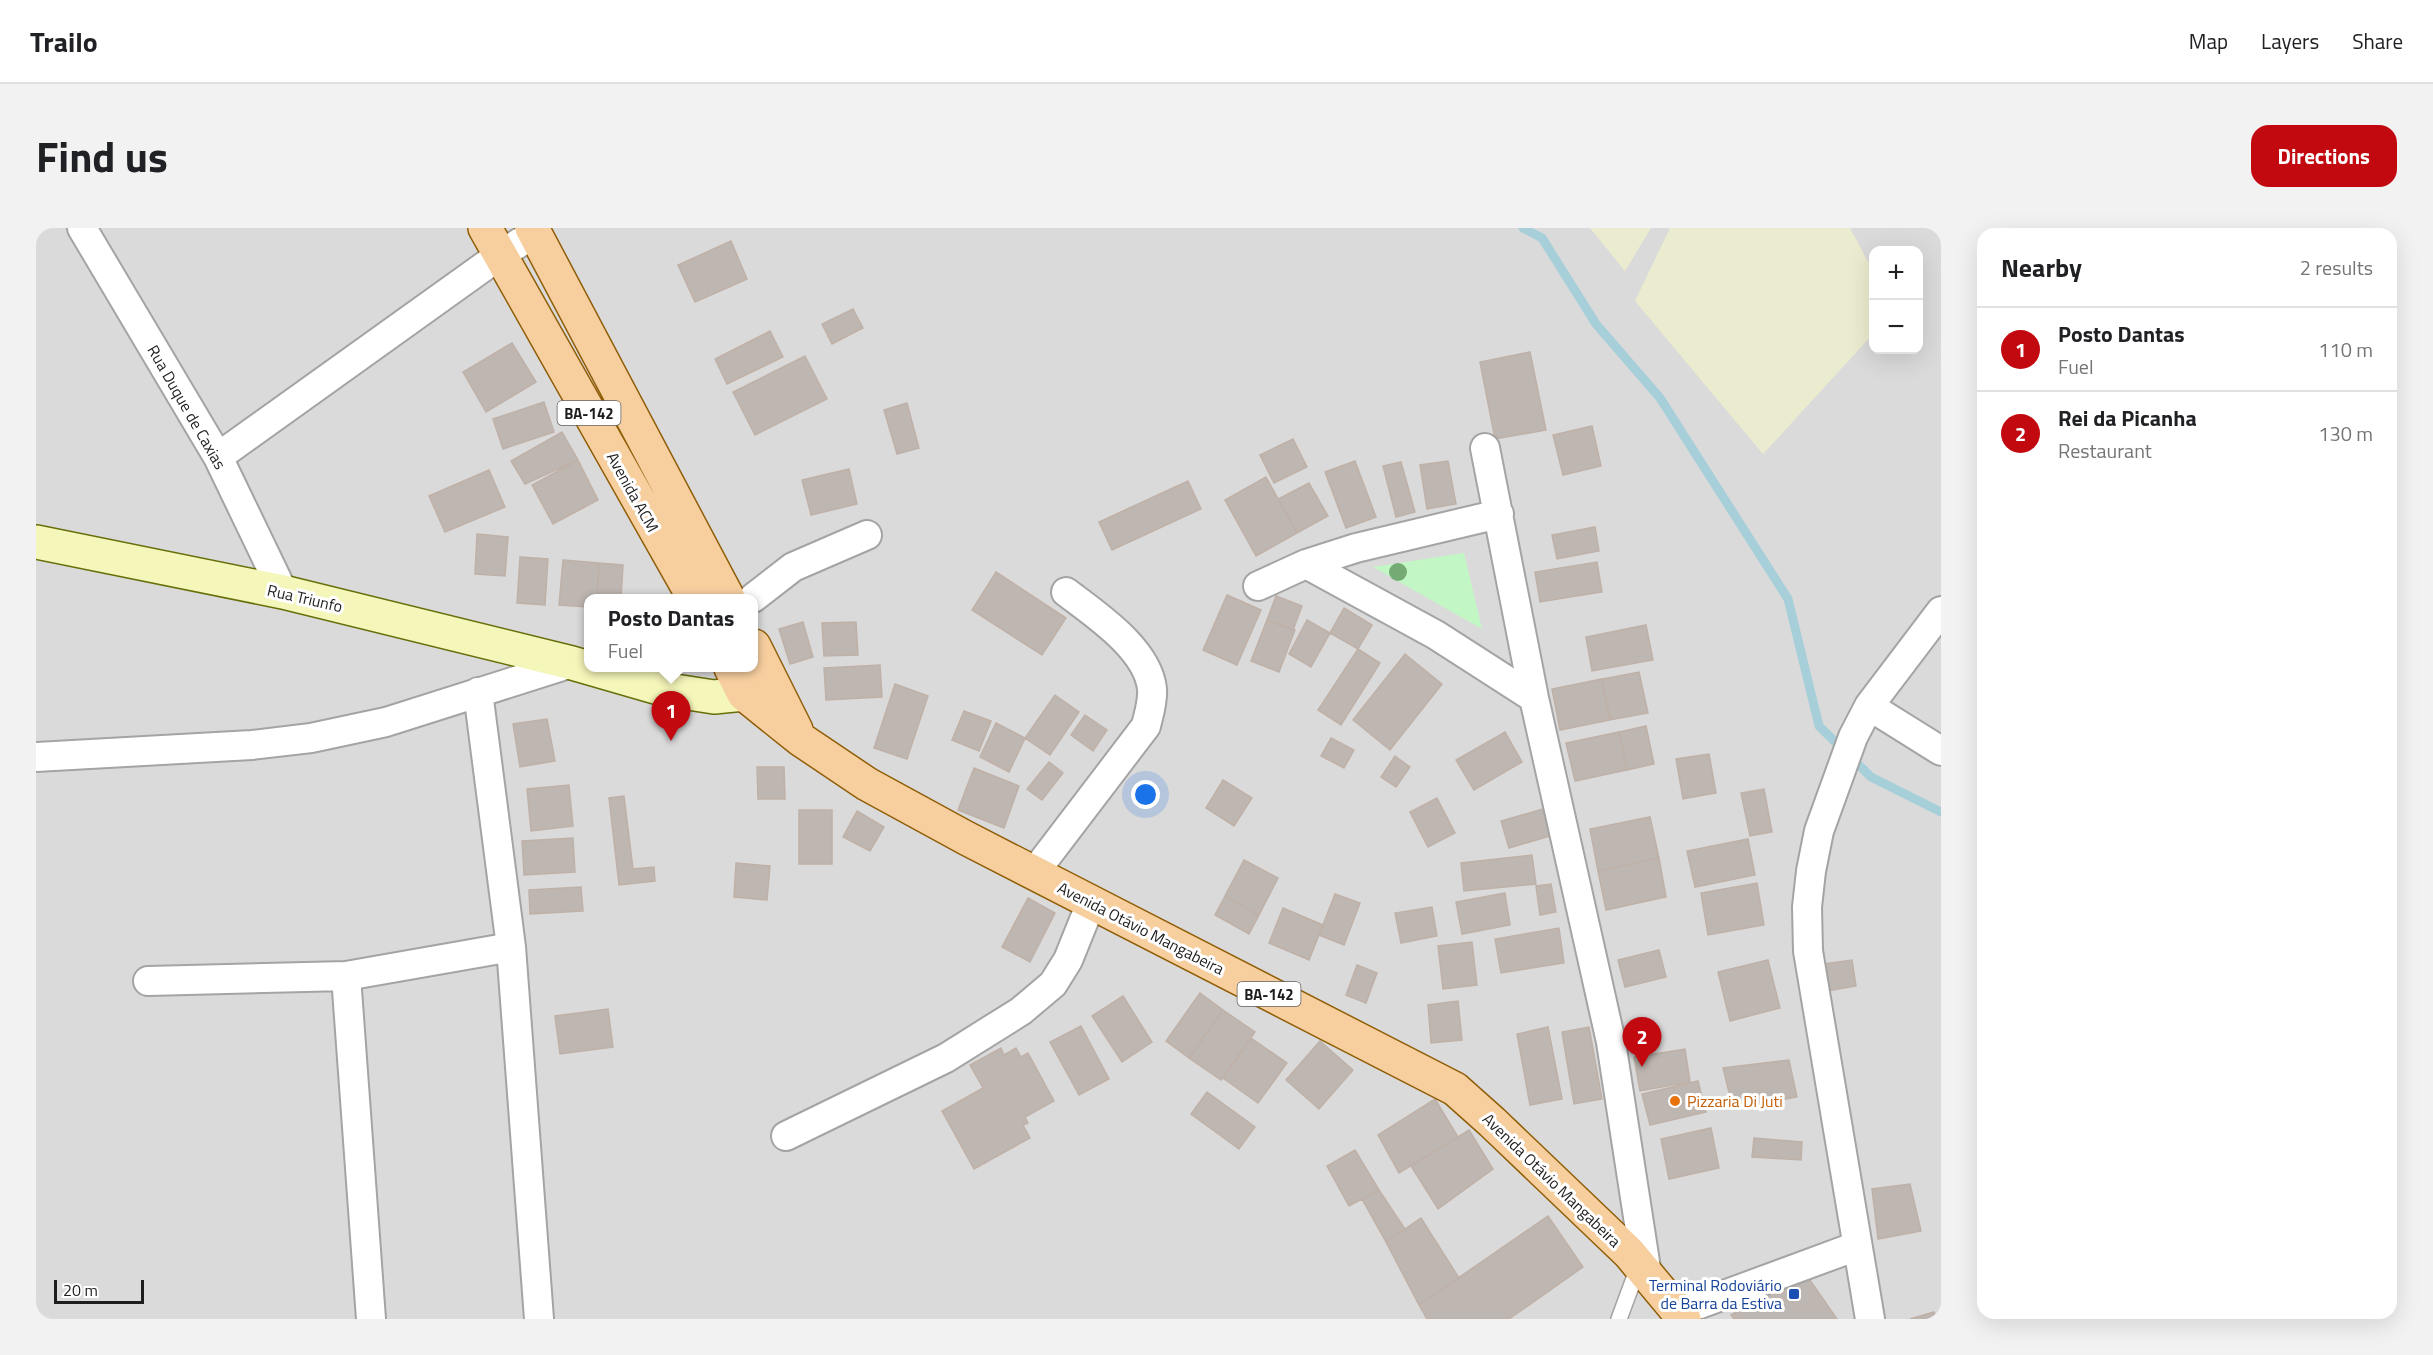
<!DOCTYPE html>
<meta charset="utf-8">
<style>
:root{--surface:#fff;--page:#f2f2f2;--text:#202124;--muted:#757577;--line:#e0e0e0;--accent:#c1090f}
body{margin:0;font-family:"Titillium Web",sans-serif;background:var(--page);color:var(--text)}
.controls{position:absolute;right:18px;top:18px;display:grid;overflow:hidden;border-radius:12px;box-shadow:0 6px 24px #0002}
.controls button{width:54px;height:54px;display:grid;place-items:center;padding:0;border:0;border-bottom:2px solid var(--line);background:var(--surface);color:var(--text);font:30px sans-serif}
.scale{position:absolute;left:18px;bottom:15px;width:90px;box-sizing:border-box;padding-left:6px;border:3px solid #1d1d1d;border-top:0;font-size:16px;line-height:21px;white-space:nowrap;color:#1d1d1d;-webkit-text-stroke:4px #fff;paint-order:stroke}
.you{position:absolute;left:1110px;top:567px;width:21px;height:21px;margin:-15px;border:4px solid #fff;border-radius:50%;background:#1a73e8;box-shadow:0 0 0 9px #1a73e833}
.badge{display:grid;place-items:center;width:39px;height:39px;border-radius:50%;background:var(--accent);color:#fff;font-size:20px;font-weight:700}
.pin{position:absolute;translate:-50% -50px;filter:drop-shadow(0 2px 3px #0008)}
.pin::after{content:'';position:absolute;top:32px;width:21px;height:18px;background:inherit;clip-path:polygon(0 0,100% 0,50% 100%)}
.popup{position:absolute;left:548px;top:366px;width:174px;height:78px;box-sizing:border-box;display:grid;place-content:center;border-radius:12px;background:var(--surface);filter:drop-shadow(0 2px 4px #0005);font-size:20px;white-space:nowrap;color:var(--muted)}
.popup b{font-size:22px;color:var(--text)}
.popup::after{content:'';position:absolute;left:50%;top:100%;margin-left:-12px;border:12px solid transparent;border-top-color:var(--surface)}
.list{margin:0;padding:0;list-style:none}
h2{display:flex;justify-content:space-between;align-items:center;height:78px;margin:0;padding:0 24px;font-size:26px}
h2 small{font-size:20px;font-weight:400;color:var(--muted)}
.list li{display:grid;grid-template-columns:39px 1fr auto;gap:18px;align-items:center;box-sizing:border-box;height:84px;padding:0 24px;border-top:2px solid var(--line)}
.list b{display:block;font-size:22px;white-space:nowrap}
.list p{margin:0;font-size:20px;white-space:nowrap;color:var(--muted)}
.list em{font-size:20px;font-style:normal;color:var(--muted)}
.map{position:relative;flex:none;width:1905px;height:1091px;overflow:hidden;border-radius:18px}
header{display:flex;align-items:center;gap:36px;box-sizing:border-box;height:84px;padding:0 30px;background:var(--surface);border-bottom:2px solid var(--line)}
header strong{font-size:28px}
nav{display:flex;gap:33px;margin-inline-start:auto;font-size:21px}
.intro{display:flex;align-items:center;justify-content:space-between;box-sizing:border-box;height:144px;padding:0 36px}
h1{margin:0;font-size:42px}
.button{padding:15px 27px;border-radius:18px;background:var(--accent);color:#fff;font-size:21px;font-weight:700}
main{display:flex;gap:36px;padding:0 36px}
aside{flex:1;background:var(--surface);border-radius:18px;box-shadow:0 6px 24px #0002}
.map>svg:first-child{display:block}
</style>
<header>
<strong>Trailo</strong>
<nav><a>Map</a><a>Layers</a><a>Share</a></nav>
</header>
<div class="intro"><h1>Find us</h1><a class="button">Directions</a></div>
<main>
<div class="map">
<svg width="1905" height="1091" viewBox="0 0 1905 1091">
<rect width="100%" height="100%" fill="#eeeae4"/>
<path fill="#dbdada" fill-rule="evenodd" d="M0 0H1905V1091H0ZM1838 22H1882V122H1838ZM552 370H718V440H552Z"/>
<path fill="#ebeccf" d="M1554 0H1615L1589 43Z
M1634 0H1814L1837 43V106L1727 226 1599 73Z"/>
<path fill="#c2f7c5" d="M1428 325 1446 401 1337 339Z"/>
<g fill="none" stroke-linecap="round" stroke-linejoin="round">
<path stroke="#a6cfda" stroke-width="9" d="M1487 0 1506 10 1560 96 1624 170 1752 371 1783 498 1835 549 1905 584"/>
</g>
<path fill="#beb6b0" stroke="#bfb1a7" stroke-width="1.5" d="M695 13 711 51 659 74 642 37Z
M817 81 827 100 796 116 786 96Z
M734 103 747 129 691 156 679 131Z
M476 115 500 154 450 184 427 144Z
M1494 124 1510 202 1459 211 1444 134Z
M769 128 791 171 719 207 697 164Z
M508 174 518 204 467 221 457 191Z
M871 175 883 220 861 226 848 182Z
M1556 198 1565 238 1527 247 1517 207Z
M526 204 542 232 489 256 475 233Z
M1257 211 1271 239 1238 255 1224 227Z
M542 232 562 272 517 296 496 257Z
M1319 233 1340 289 1310 300 1289 244Z
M1412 233 1420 276 1391 281 1384 237Z
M1365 234 1379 284 1360 289 1347 238Z
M813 241 821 276 775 287 766 252Z
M453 242 469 279 409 304 393 268Z
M1230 249 1261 305 1220 328 1189 272Z
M1152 253 1165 281 1076 322 1063 294Z
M1273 255 1292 288 1261 305 1242 271Z
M1559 299 1563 323 1521 331 1516 307Z
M441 306 472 309 469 348 439 346Z
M484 329 512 331 509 377 481 375Z
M527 332 563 335 561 370H552V379L523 377Z
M1561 334 1566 364 1504 374 1499 344Z
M563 335 587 337 585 370H561Z
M960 344 1030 390 1006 427 936 382Z
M1191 367 1225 382 1201 437 1167 422Z
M1240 368 1266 378 1257 402 1231 392Z
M1308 380 1336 397 1322 421 1294 405Z
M1231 392 1259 402 1243 444 1215 433Z
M1271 392 1294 405 1275 439 1253 426Z
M767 394 777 429 754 436 743 401Z
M820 394 822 427 788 428 786 395Z
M1610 397 1617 432 1556 443 1550 409Z
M1322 421 1344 435 1305 497 1282 482Z
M1369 426 1406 456 1354 522 1317 492Z
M844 437 846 469 790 472 788 440Z
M1603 444 1612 485 1574 492 1566 451Z
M1566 451 1574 492 1524 502 1516 461Z
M859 456 892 468 871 531 838 520Z
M1019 467 1043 484 1014 527 989 510Z
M928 483 955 493 943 523 916 512Z
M1049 487 1071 502 1057 523 1035 507Z
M511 491 519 533 484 539 477 496Z
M960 495 989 510 973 544 944 529Z
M1610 498 1618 536 1591 542 1583 504Z
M1469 504 1486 534 1438 562 1420 532Z
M1583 504 1591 542 1539 553 1530 515Z
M1295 510 1318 522 1308 540 1285 528Z
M1673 526 1680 565 1647 571 1640 531Z
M1359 528 1374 539 1360 559 1345 549Z
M1013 534 1027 545 1006 572 991 561Z
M721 539H748L749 571H722Z
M938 540 983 558 968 600 922 582Z
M1187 552 1216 570 1198 598 1170 580Z
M533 557 537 598 495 603 491 561Z
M1728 561 1736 604 1714 608 1705 565Z
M588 568 597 641 618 639 619 653 583 657 573 570Z
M1401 570 1419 605 1392 619 1374 584Z
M1507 581 1514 608 1473 620 1465 593Z
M763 582H796V636H763Z
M821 583 848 599 834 623 807 609Z
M1614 589 1623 630 1562 643 1554 601Z
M537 610 539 644 488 647 486 613Z
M1712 611 1719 647 1659 659 1651 623Z
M1496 627 1500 656 1428 663 1425 635Z
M1623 630 1630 669 1570 682 1562 643Z
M1208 632 1242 650 1223 687 1189 668Z
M700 635 734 638 731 672 698 669Z
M1721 655 1728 697 1672 707 1665 665Z
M1515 656 1520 684 1504 687 1500 658Z
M545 659 547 683 494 686 493 662Z
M1469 665 1474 697 1426 706 1420 674Z
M1299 666 1324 675 1308 717 1283 707Z
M1189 668 1223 687 1213 706 1179 687Z
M992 670 1019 685 994 734 966 719Z
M1396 679 1401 708 1365 715 1359 685Z
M1247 680 1287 697 1273 732 1233 715Z
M1523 700 1528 735 1465 745 1459 711Z
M1436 714 1441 757 1407 761 1402 718Z
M1623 722 1630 749 1589 759 1582 732Z
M1732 732 1744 780 1694 793 1682 744Z
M1816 732 1820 758 1792 763 1788 736Z
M1321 737 1341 745 1330 775 1310 767Z
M1164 765 1187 782 1153 830 1130 813Z
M1087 768 1116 814 1086 834 1056 788Z
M1422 773 1426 812 1395 815 1392 777Z
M572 781 577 819 524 826 519 788Z
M1187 782 1219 804 1185 852 1153 830Z
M1045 798 1073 851 1043 867 1014 814Z
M1512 799 1526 871 1494 877 1481 806Z
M1553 799 1566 871 1538 876 1526 804Z
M1215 810 1251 835 1222 875 1187 850Z
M1284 813 1317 842 1283 881 1250 852Z
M965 820 968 827 980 820 985 829 992 825 1018 873 989 889 992 895 987 897 994 910 938 941 906 883 947 860 934 837Z
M1649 821 1654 854 1604 863 1598 829Z
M1753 832 1761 869 1697 881 1687 840Z
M1662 853 1670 884 1614 897 1606 866Z
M1171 864 1219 899 1203 921 1155 886Z
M1399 871 1422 909 1363 945 1342 907Z
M1675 900 1683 940 1633 951 1625 911Z
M1433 902 1457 941 1402 981 1375 938Z
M1718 910 1766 914 1765 932 1716 929Z
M1319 922 1343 962 1313 978 1291 938Z
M1874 956 1885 1003 1842 1011 1836 961Z
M1343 962 1369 1001 1350 1014 1326 971Z
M1512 988 1547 1039 1473 1091H1391L1383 1077Z
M1385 990 1423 1050 1383 1077 1350 1014Z
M1769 1045 1801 1091H1698L1695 1087Z
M1898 1084 1901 1091H1874Z"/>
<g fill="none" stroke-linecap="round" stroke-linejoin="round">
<defs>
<path id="service" d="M1583 1091 1603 1037"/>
<path id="minor" d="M46 0 182 229 247 364
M1449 220 1498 470 1575 814 1611 1047
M182 229 464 27 499 5
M1270 336 1400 407 1498 470
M1222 358 1270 336 1320 320 1463 286
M717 370 757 339 831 307
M442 464 475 719 503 1091
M1833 478 1905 523
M0 529 216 517 275 510 350 494 536 435
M998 645 1110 498C1113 485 1117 474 1116 461 1112 421 1059 386 1030 364
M310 748 335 1091
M112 753 310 748 475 719
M750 908 910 830 985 783 1017 756 1032 732 1055 675
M1642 1084 1821 1018
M1834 1091 1772 723 1771 679 1775 643 1783 603 1817 509 1833 478 1905 383"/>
<path id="secondary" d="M0 314 247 364 536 435 626 461 678 469 708 466 732 451"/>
<path id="primary" d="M449 0 658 370
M496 0 692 370
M718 418 760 502
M695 440 708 466 764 511 831 556 930 610 1419 861 1456 894 1593 1025 1648 1091"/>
</defs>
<use href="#service" stroke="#a4a4a4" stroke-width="18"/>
<use href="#minor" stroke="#a4a4a4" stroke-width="32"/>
<use href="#secondary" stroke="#676f0a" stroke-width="36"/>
<use href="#primary" stroke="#905e07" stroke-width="36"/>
<use href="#service" stroke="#fff" stroke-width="15"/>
<use href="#minor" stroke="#fff" stroke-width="28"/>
<use href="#secondary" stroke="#f5f6b9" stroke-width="33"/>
<use href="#primary" stroke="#f7cf9f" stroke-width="33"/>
</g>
<circle fill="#74aa73" cx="1362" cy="344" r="9"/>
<circle fill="#e8710a" stroke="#fff" stroke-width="2" cx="1639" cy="873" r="6"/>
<rect fill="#1a4fb4" stroke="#fff" stroke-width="2" x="1752" y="1060" width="12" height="12" rx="3"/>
<g text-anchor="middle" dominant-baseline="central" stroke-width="6" stroke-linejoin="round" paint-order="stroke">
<g fill="#fff" stroke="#616161" stroke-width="1.5">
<rect x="521.5" y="173" width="63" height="24" rx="4.5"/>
<rect x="1201.5" y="754" width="63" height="24" rx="4.5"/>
</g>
<g font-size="15" font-weight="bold" fill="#1d1d1d">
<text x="553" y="185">BA-142</text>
<text x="1233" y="766">BA-142</text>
</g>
<g font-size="16" fill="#1d1d1d" stroke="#fff">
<text transform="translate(151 179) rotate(60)">Rua Duque de Caxias</text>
<text transform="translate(597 264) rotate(61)">Avenida ACM</text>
<text transform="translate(269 370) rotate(13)">Rua Triunfo</text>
<text transform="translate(1105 700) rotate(27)">Avenida Otávio Mangabeira</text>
<text transform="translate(1516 952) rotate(44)">Avenida Otávio Mangabeira</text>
</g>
<g font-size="16" fill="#c56008" stroke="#fff" text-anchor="start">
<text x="1651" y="873">Pizzaria Di Juti</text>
</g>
<g font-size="16" fill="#164399" stroke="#fff" text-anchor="end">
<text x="1746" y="1057">Terminal Rodoviário<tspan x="1746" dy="18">de Barra da Estiva</tspan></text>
</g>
</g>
</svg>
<div class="controls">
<button>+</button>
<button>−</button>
</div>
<div class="scale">20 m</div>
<div class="you"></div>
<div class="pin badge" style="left:635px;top:513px">1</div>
<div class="popup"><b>Posto Dantas</b>Fuel</div>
<div class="pin badge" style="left:1606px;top:839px">2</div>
</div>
<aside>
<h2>Nearby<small>2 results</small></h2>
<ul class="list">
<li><span class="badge">1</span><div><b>Posto Dantas</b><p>Fuel</p></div><em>110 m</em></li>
<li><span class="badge">2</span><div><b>Rei da Picanha</b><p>Restaurant</p></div><em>130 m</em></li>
</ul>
</aside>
</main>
